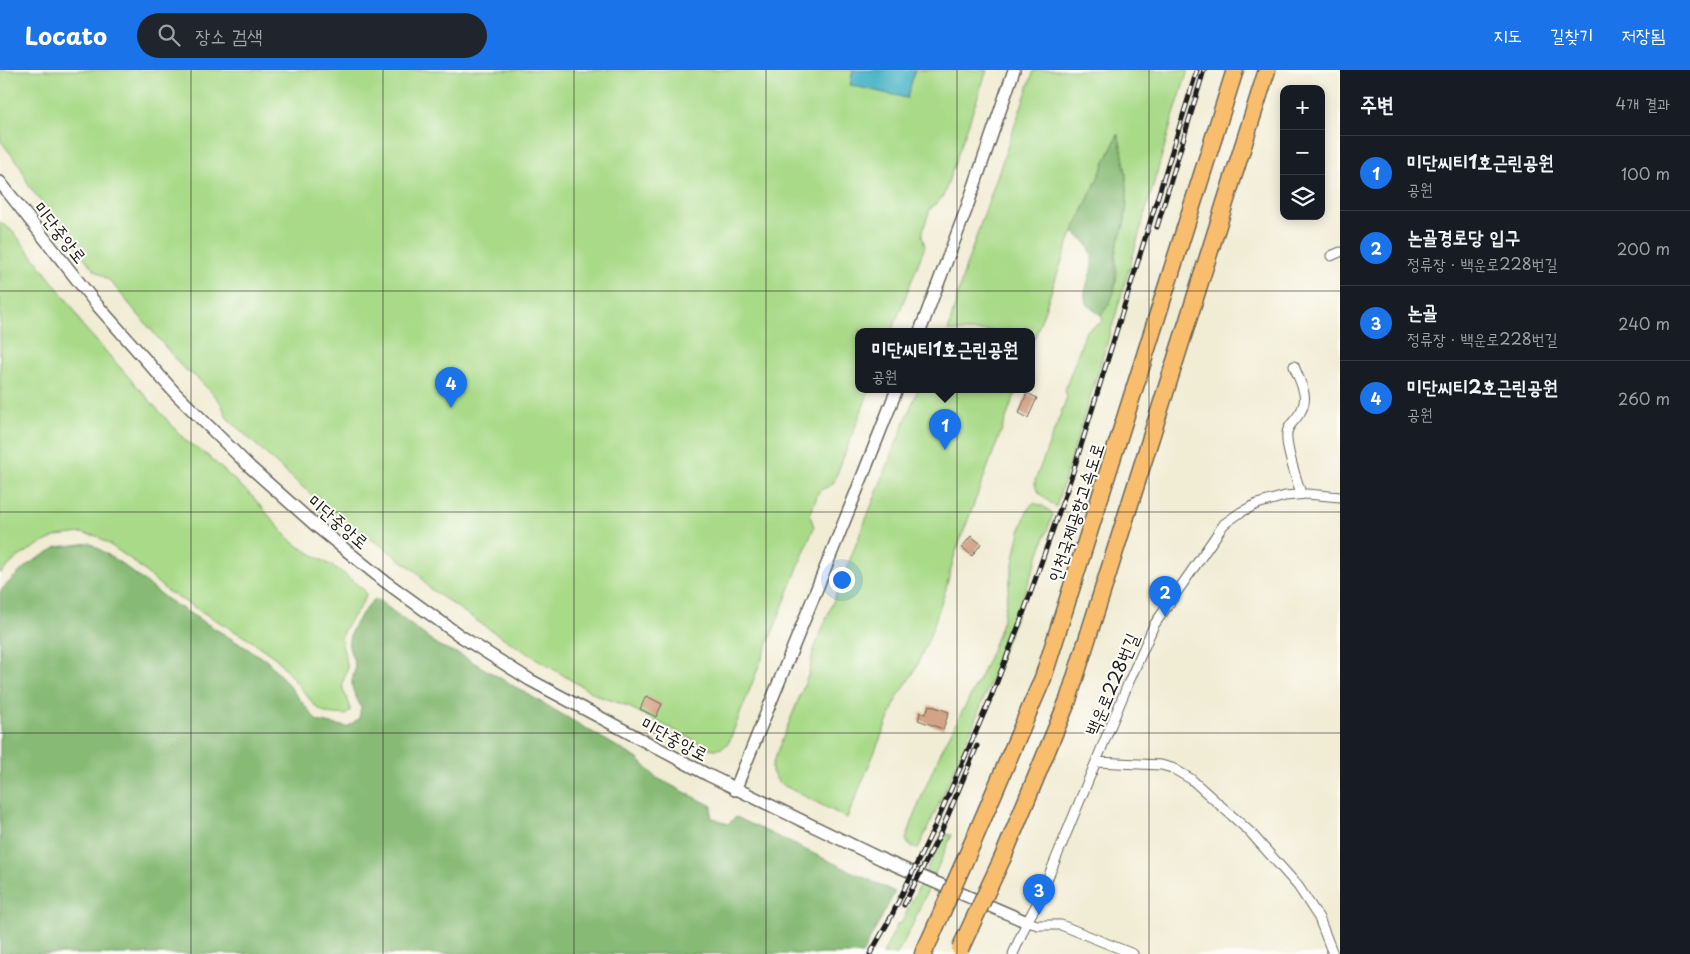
<!DOCTYPE html>
<html lang="ko">
<meta charset="utf-8">
<style>
:root{--surface:#171b24;--page:#20242c;--text:#f1f3f6;--muted:#9ea1a6;--line:#363941;--accent:#1a73e8}
body{margin:0;font-family:"Playpen Sans","Poor Story",sans-serif;background:var(--page);color:var(--text)}
.controls{position:absolute;right:15px;top:15px;display:grid;overflow:hidden;border-radius:10px;box-shadow:0 2px 12px #0003}
.controls button{width:45px;height:45px;display:grid;place-items:center;padding:0;border:0;border-bottom:1px solid var(--line);background:var(--surface);color:var(--text);font:25px sans-serif}
.you{position:absolute;left:841px;top:509px;width:18px;height:18px;margin:-12px;border:4px solid #fff;border-radius:50%;background:#1a73e8;box-shadow:0 0 0 8px #1a73e833}
.badge{display:grid;place-items:center;width:32px;height:32px;border-radius:50%;background:var(--accent);color:#fff;font-size:16px;font-weight:700}
.pin{position:absolute;translate:-50% -41px;filter:drop-shadow(0 1px 2px #0008)}
.pin::after{content:'';position:absolute;top:26px;width:18px;height:15px;background:inherit;clip-path:polygon(0 0,100% 0,50% 100%)}
.popup{position:absolute;left:855px;top:258px;width:180px;height:65px;box-sizing:border-box;display:grid;place-content:center;border-radius:10px;background:var(--surface);filter:drop-shadow(0 1px 4px #0005);font-size:16px;white-space:nowrap;color:var(--muted)}
.popup b{font-size:19px;color:var(--text)}
.popup::after{content:'';position:absolute;left:50%;top:100%;margin-left:-10px;border:10px solid transparent;border-top-color:var(--surface)}
.list{margin:0;padding:0;list-style:none}
h2{display:flex;justify-content:space-between;align-items:center;height:65px;margin:0;padding:0 20px;font-size:21px}
h2 small{font-size:16px;font-weight:400;color:var(--muted)}
.list li{display:grid;grid-template-columns:32px 1fr auto;gap:15px;align-items:center;box-sizing:border-box;height:75px;padding:0 20px;border-top:1px solid var(--line)}
.list b{display:block;font-size:19px;white-space:nowrap}
.list p{margin:0;font-size:16px;white-space:nowrap;color:var(--muted)}
.list em{font-size:16px;font-style:normal;color:var(--muted)}
.icon{flex:none;width:28px;height:28px;fill:none;stroke:currentColor;stroke-width:2;stroke-linecap:round;stroke-linejoin:round}
.map{position:relative;flex:none;width:1340px;height:884px;overflow:hidden}
header{display:flex;align-items:center;gap:30px;box-sizing:border-box;height:70px;padding:0 25px;background:var(--accent);color:#fff}
header strong{font-size:24px}
nav{display:flex;gap:28px;margin-inline-start:auto;font-size:18px}
.search{width:350px;height:45px;background:var(--page);display:flex;align-items:center;gap:12px;box-sizing:border-box;padding:0 18px;border-radius:28px;color:var(--muted);font-size:19px}
main{display:flex}
aside{flex:1;background:var(--surface)}
.map>svg:first-child{display:block}
</style>
<header>
<strong>Locato</strong>
<div class="search"><svg class="icon" aria-label="search" viewBox="0 0 24 24"><circle cx="10" cy="10" r="6"/><path d="M15 15l6 6"/></svg>장소 검색</div>
<nav><a>지도</a><a>길찾기</a><a>저장됨</a></nav>
</header>
<main>
<div class="map">
<svg width="1340" height="884" viewBox="0 0 1340 884">
<rect width="100%" height="100%" fill="#fdfcf7"/>
<filter id="ink" filterUnits="userSpaceOnUse"><feTurbulence type="fractalNoise" baseFrequency=".02" numOctaves="2"/><feDisplacementMap in="SourceGraphic" scale="10" xChannelSelector="R" yChannelSelector="G"/><feConvolveMatrix kernelMatrix="1 2 1 2 8 2 1 2 1" color-interpolation-filters="sRGB"/></filter>
<filter id="wash" filterUnits="userSpaceOnUse"><feTurbulence type="fractalNoise" baseFrequency=".0096" numOctaves="4" result="noise"/><feDisplacementMap in="SourceGraphic" scale="20" xChannelSelector="R" yChannelSelector="G"/><feGaussianBlur stdDeviation="1.12" result="paint"/><feColorMatrix in="noise" values="0 0 0 0 0 0 0 0 0 0 0 0 0 0 0 0 0 1.4 0 .05"/><feComposite in="paint" operator="in"/></filter>
<g filter="url(#wash)">
<rect width="100%" height="100%" fill="#f1ecd4"/>
<path fill="#a9da88" stroke="#627b52" d="M0 0H853L851 15 907 28 915 0H987L943 127 930 139 923 160 922 166 925 176 892 261H859V319H870L833 414 819 421 810 445 814 457 729 672C723 679 718 680 709 678L625 635 598 626 566 607 486 557 429 518 417 502 379 474 348 457 280 397 227 348 221 333 212 323 195 306 184 299 110 211 93 199 29 116 21 97 0 70Z
M1034 0H1188L1171 54 1115 247 1056 437C1048 430 1034 423 1035 411L1067 327 1065 320 1086 261 1099 254 1103 250 1101 245C1109 235 1115 220 1117 206 1117 197 1115 189 1116 179 1118 169 1123 160 1125 150 1130 125 1125 89 1118 65L1070 168 1031 279V261H948L964 202Z
M0 152 11 160 20 170 73 238 82 255 186 371 208 386 253 427 287 467 298 476 339 500 364 520 366 525C361 539 349 549 343 562 338 574 347 584 347 596 348 605 341 610 343 619 345 627 351 632 350 641L346 645 325 643 316 637 277 589 253 572 167 521 132 490 97 466 81 463 57 466 38 475 17 488 0 504Z
M918 319H1017L954 487 945 522 929 568 914 602 898 626 847 748 779 713 772 702V695L809 603 813 582Z
M1034 433 1043 436 1053 444C1013 558 970 670 918 779L909 775 906 770C917 737 930 703 946 672 967 632 989 595 1002 552 1008 532 1018 440 1034 433Z
M944 764 952 765 911 858 897 884H883L898 853 901 854Z"/>
<path fill="#86ba74" stroke="#516b48" d="M1118 64C1125 89 1130 124 1125 149 1124 160 1118 169 1116 179 1112 209 1123 218 1101 245 1097 242 1091 239 1088 235 1074 217 1114 189 1073 162Z
M90 473 122 494 168 530 266 590 283 608 317 651 347 657 359 649 361 637C357 629 351 620 352 611 353 606 355 601 355 596 354 589 350 583 349 577 347 560 362 544 372 531L378 530 439 576 461 585 638 689 657 708 712 736 711 747 728 754 736 747 895 822 862 884H0V521L27 495 57 477Z"/>
<path fill="#4bb6c7" stroke="#346972" d="M853 0H915L907 28 850 15Z"/>
<g id="blocks">
<path fill="#d4a386" d="M1027 323 1037 328 1028 348 1019 343Z
M971 466 981 474 972 486 962 477Z
M646 626 662 634 656 647 640 639Z
M929 635 949 642 943 659 918 650 921 642 926 644Z"/>
</g>
</g>
<g filter="url(#ink)">
<use href="#blocks" fill-opacity="0" stroke="#67655c" stroke-width="1"/>
<g fill="none" stroke-linecap="round" stroke-linejoin="round">
<defs>
<path id="minor" d="M1331 186 1340 182
M1294 296C1301 315 1312 329 1297 347 1293 353 1288 355 1287 363 1285 378 1297 409 1301 424
M1096 692 1161 695 1172 698 1191 709 1250 762 1298 816 1319 848 1333 884
M1027 852 1038 855H1061L1133 884
M1013 884 1027 852 1038 832 1128 614 1154 555 1211 473 1224 454 1241 442 1257 434 1285 426 1307 424 1340 427"/>
<path id="tertiary" d="M0 112 97 235 175 323 250 397 315 455 383 510 459 565 530 610 708 705 881 789 1027 852
M920 261 966 140 1014 0
M735 720 855 425 897 319"/>
<path id="motorway" d="M972 774 1043 608 1235 0
M1003 787 1068 630 1267 0
M923 884 931 867"/>
</defs>
<use href="#minor" stroke="#67655c" stroke-width="11"/>
<use href="#tertiary" stroke="#67655c" stroke-width="14"/>
<use href="#motorway" stroke="#67655c" stroke-width="19"/>
<use href="#minor" stroke="#fff" stroke-width="9"/>
<use href="#tertiary" stroke="#fff" stroke-width="11"/>
<use href="#motorway" stroke="#f9be6d" stroke-width="16"/>
<defs>
<path id="rail" d="M1157 157 1204 0
M904 835 941 762 977 676
M870 884 890 849 934 758 991 627 1021 550 1072 405 1197 0"/>
</defs>
<use href="#rail" stroke="#1c1c1c" stroke-width="5"/>
<use href="#rail" stroke="#fdfcf7" stroke-width="3" stroke-dasharray="9" stroke-linecap="butt"/>
<defs>
<path id="motorway-bridge" d="M931 867 972 774
M960 879 1003 787"/>
</defs>
<use href="#motorway-bridge" stroke="#67655c" stroke-width="19" stroke-linecap="butt"/>
<use href="#motorway-bridge" stroke="#f9be6d" stroke-width="16"/>
</g>
</g>
<path fill="none" stroke="#1c1c1c" stroke-width="1" stroke-opacity="0.55" d="M191 0V884M383 0V884M574 0V884M766 0V884M957 0V884M1149 0V884M0 221H1340M0 442H1340M0 663H1340"/>
<g text-anchor="middle" dominant-baseline="central" stroke-width="4" stroke-linejoin="round" paint-order="stroke">
<g font-size="18" fill="#1c1c1c" stroke="#fdfcf7">
<text transform="translate(61 162) rotate(51)">미단중앙로</text>
<text transform="translate(1075 442) rotate(-72)">인천국제공항고속도로</text>
<text transform="translate(339 451) rotate(40)">미단중앙로</text>
<text transform="translate(1111 614) rotate(-67)">백운로228번길</text>
<text transform="translate(675 668) rotate(28)">미단중앙로</text>
</g>
</g>
</svg>
<div class="controls">
<button>+</button>
<button>−</button>
<button><svg class="icon" aria-label="layers" viewBox="0 0 24 24"><path d="M12 4l9 5-9 5-9-5zM3 14l9 5 9-5"/></svg></button>
</div>
<div class="you"></div>
<div class="pin badge" style="left:945px;top:380px">1</div>
<div class="popup"><b>미단씨티1호근린공원</b>공원</div>
<div class="pin badge" style="left:1165px;top:547px">2</div>
<div class="pin badge" style="left:1039px;top:845px">3</div>
<div class="pin badge" style="left:451px;top:338px">4</div>
</div>
<aside>
<h2>주변<small>4개 결과</small></h2>
<ul class="list">
<li><span class="badge">1</span><div><b>미단씨티1호근린공원</b><p>공원</p></div><em>100 m</em></li>
<li><span class="badge">2</span><div><b>논골경로당 입구</b><p>정류장 · 백운로228번길</p></div><em>200 m</em></li>
<li><span class="badge">3</span><div><b>논골</b><p>정류장 · 백운로228번길</p></div><em>240 m</em></li>
<li><span class="badge">4</span><div><b>미단씨티2호근린공원</b><p>공원</p></div><em>260 m</em></li>
</ul>
</aside>
</main>
